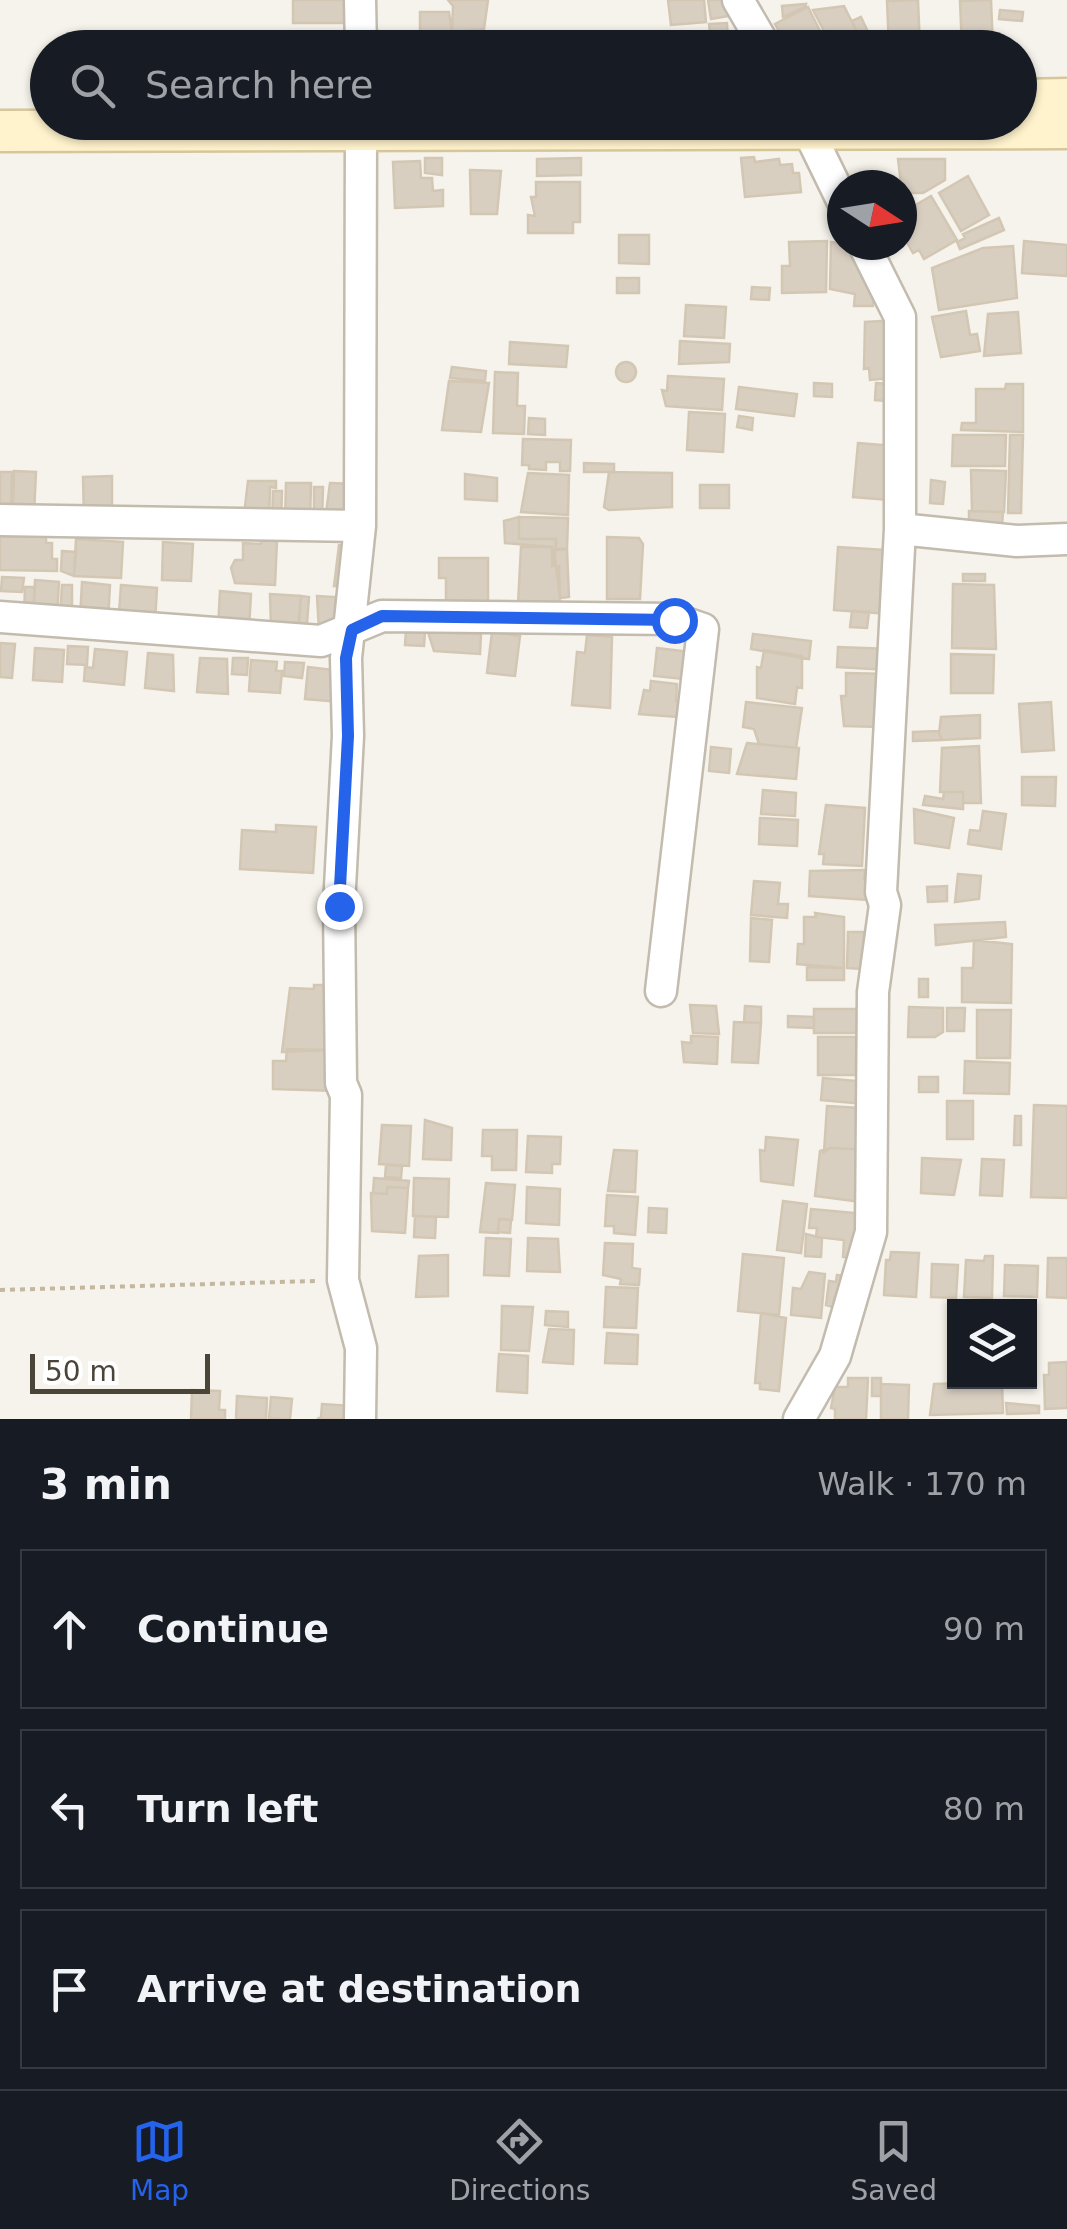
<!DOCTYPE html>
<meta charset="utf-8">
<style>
:root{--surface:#171b24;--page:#242831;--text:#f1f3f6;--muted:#9ea1a6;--line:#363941;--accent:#2563eb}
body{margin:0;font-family:"DejaVu Sans",sans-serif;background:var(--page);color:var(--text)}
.controls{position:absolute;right:30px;bottom:30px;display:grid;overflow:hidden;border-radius:0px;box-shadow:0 2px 8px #0004}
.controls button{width:90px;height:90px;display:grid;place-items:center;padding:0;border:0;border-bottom:2px solid var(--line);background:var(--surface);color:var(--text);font:50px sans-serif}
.compass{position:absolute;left:827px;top:170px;width:90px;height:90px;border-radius:50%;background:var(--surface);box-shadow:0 2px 8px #0004;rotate:102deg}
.scale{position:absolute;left:30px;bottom:25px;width:180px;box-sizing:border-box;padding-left:10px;border:5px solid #4b4439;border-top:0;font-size:28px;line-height:35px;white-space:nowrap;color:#4b4439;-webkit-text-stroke:8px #fff;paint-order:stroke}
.stop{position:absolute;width:30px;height:30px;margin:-22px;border:8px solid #2563eb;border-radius:50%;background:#fff}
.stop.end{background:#2563eb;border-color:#fff;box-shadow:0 2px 10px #0008}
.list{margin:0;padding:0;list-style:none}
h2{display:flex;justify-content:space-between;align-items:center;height:130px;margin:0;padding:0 40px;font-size:42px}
h2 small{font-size:32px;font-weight:400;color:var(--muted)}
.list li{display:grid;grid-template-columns:65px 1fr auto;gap:30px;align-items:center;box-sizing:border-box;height:160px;margin:0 20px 20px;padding:0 20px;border:2px solid var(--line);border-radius:0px}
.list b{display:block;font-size:38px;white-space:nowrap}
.list em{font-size:32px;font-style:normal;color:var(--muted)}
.icon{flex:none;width:55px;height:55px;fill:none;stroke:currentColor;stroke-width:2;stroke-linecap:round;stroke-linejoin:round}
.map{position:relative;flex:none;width:1067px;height:1419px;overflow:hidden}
.search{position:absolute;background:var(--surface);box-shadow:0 2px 8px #0004;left:30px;right:30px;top:30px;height:110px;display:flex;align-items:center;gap:25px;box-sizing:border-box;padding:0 35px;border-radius:55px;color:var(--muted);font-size:38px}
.sheet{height:670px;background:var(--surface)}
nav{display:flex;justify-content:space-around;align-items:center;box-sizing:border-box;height:140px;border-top:2px solid var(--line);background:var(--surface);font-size:28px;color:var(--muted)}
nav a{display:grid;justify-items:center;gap:5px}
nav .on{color:var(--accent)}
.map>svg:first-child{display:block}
</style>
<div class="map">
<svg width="1067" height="1419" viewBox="0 0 1067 1419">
<rect width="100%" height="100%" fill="#f6f3ec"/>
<path fill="#d8cfc1" stroke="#d3c7b4" stroke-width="2.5" d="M293 0H346V23H293Z
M448 0H488L484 29 452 32 453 6Z
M668 0H704L706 22 671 25Z
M708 0H726L734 15 711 19Z
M918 0 920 48H889L887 1Z
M991 0 993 48H962L960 1Z
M806 4 805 7 783 17 782 6Z
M844 6 865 48H820L815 36 824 31 813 10Z
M808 7 820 31 788 48 775 24Z
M1000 10 1023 12 1022 21 999 19Z
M420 12H449L452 32H420Z
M861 17 869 34 860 39 852 21Z
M727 23 728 42 711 43 709 24Z
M647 32V48H602V33Z
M436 36 486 38V48H436Z
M754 157 755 162 779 159 780 165 792 164 793 173H799L801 192 745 197 741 158Z
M425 158H442V175L425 173Z
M581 158V175L537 176V159Z
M898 159H945V180L923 193H902Z
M420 161 421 178H432L433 191 443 190V206L395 208 393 162Z
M470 170 501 171 497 214H471Z
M968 176 989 215 961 231 939 193Z
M536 182H580V222H573V233H528V215L535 216 531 197H536Z
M931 196 957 240 924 259 919 250 913 253 905 239 908 237 902 213Z
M999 218 1004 230 960 249 957 242 965 238 963 234Z
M619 235H649V264L619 263Z
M827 241 826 292 782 293V266H790L789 242Z
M1024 241 1067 245V276L1022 273Z
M831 242 855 245V264H874L873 306H854L855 294 830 289Z
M1013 246 1017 298 939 310 932 268 983 248Z
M617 278H639V293H617Z
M752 287 770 288 769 300 751 299Z
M686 305 726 307 724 338 684 336Z
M966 311 970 335 977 334 980 351 941 357 932 317Z
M1018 312 1021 353 984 356 988 314Z
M897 320 901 377 870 380 869 368 864 369 865 322Z
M680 341 730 344 729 362 679 364Z
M510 342 568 346 566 367 509 364Z
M616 372a10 10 0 1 1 20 0a10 10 0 1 1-20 0Z
M452 367 486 371 485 381 450 378Z
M495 372 518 373 517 406H525L524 434 493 433Z
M668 376 724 379 722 410 666 406 662 390 667 391Z
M449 381 489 383 481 432 442 430Z
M814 383 832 384V397L814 396Z
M876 383 901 385 899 402 875 400Z
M1006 384H1023V432L961 430 962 423H976V389H1005Z
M739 387 797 394 794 416 736 409Z
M689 412 725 414 723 452 687 450Z
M739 416 753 418 752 430 737 427Z
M529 418 545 419V435L528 434Z
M953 435H1006L1005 466H952Z
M1010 435H1023L1021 513H1008Z
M523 439 571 440 570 471H560V462H546V470L529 469V465H522Z
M858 443 893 446 889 500 853 497Z
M584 463 614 464V472H584Z
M971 470 1006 471 1004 512 972 511Z
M14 471 36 472 34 514 13 513Z
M0 472H12L11 515H0Z
M609 472 672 473V507L609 510 604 507Z
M528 473 569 475 568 515 521 512Z
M465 474 497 478V501L465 499Z
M112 476V518L84 519 83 477Z
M931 480 945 482 943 504 930 503Z
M248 481H276V488L270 487 269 523 244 515Z
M286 483H311L310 522H285Z
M330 483 354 484 353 520 326 513Z
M700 485H729V508H700Z
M314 487H323L322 522 314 521Z
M273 491H282L281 524H272Z
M969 511 1003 512 1002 525 969 524Z
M519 517V539H556L554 566 552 547 505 543 504 521Z
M519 517 568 518 567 549 556 550V539H519Z
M0 536 46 537V543H52V559H57V571L0 570Z
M607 537 639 538 643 544 640 599H607Z
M76 539 123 542 121 578 74 576Z
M261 540 277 541 275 585 235 583 231 568 235 560H243V543L261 544Z
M163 542 193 544 191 581 162 580Z
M339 545 352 546 349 587 334 586Z
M521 547H552V566H559L560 603 518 604Z
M838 547 885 550 889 614 834 610Z
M554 549H567L569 597 560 598Z
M62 551 76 552 74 576 61 571Z
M439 558H488V615L446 614V578H439Z
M963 574H985V581H963Z
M2 577 24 578 22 592 1 591Z
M35 580 59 582 57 617 33 616Z
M82 582 110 585 108 621 80 619Z
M953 584 994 585 996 649 952 648Z
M62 585H72V618H60Z
M121 585 157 588 155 622 119 613Z
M25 587H35L33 616H24Z
M220 591 251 594 249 629 218 627Z
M270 594 301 596 298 629 271 627Z
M301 596 309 597 307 624 299 623Z
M317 596 349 598 347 629 319 631Z
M852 611 869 612 867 628 850 627Z
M406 630 425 631 424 646 405 645Z
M428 632 481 634 480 654 434 651Z
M492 632 520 636 515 676 487 673Z
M753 634 811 641 809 659 751 649Z
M587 635 612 637 610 708 572 705 577 652 585 653Z
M0 643 15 644 12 678 0 677Z
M68 646 88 647 87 665 67 664Z
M838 647 890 649 889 670 837 667Z
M35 648 64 650 62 682 33 680Z
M657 648 699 653 693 680 654 676Z
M95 649 127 652 124 685 84 681 85 667 93 668Z
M764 650 802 656V688L797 687 795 704 757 698V667L761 668Z
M148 653 173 655 174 691 145 688Z
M951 654 994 655 993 693H951Z
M200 658 227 659 228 694 197 692Z
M233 658H248L247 675 232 674Z
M251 660 277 662 276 671H282L280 693 249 691Z
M285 662 304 663 302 678 284 676Z
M308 667 342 671 340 702 305 699Z
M846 673 890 674 880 727 844 726 841 696H846Z
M651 681 677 684 676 701 691 703 690 718 639 714 644 690 650 691Z
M746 702 802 708 796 748 759 744 754 729 743 727Z
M1051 702 1054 750 1022 752 1019 704Z
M980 715V738L942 740 939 734 941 717Z
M938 731 942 740 913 741V732Z
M747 743 799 748 796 779 737 774Z
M979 746 981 803H963V792H940L942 748Z
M711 747 731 749 729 773 709 771Z
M1022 777H1056L1055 806 1022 805Z
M763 790 796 793 795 816 761 814Z
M944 792H963V809L923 805 925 796 943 799Z
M826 805 865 808 862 866 823 864 824 854H819Z
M914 809 954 818 949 848 915 843Z
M983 811 1006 814 1001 849 968 844 970 830 980 831Z
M760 818 798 820 797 846 759 844Z
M276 825 316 827 313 873 240 869 242 830 276 832Z
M865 870 864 879H870L868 900 809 896 810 871Z
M958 874 981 876 979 899 955 902Z
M754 881 780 883 778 904H788L787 918 751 915Z
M947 886V901L928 902 927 887Z
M815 913 844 917V968L797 964 798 944H804V917H816Z
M751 918 772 920 769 962 750 961Z
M1005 922 1006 937 936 945 935 925Z
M848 932H864V969L847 968Z
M974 940 1012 944 1011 1003 962 1002V968H973Z
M807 967 844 968V980H807Z
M919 979H928V997H919Z
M314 985H333L330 1050 282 1052 290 988 314 989Z
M690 1005 716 1006 719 1034 693 1033Z
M745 1006 761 1007V1023L744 1022Z
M909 1007 943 1008V1032L935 1037H908Z
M947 1008H965L964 1031H947Z
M814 1009H859V1033H814Z
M977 1010H1011L1010 1058H977Z
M788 1016 814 1017V1028L788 1027Z
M734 1022 761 1023 758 1063 732 1062Z
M691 1036 718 1037 717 1064 684 1062 682 1042 691 1043Z
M818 1037H856V1075H818Z
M287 1049 330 1050 337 1091 273 1089V1061H286Z
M965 1061 1010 1063 1009 1094 964 1093Z
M919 1077H938V1092H919Z
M823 1078 866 1082 864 1104 821 1100Z
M947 1101H973V1139H947Z
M1034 1105 1067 1106V1198L1031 1197Z
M827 1106 861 1108 875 1150 830 1148 824 1152Z
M1015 1116H1021V1145H1014Z
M425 1120 452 1128 451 1160 423 1159Z
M382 1125 411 1126 409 1166 379 1164Z
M483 1130H517L516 1170H492V1156H482Z
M528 1136 561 1137 560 1164H552V1173L526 1172Z
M766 1137 798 1140 793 1185 761 1181 760 1150 765 1151Z
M830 1148 875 1150 869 1203 815 1196 820 1151Z
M614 1150 637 1151 635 1192 608 1191Z
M922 1158 961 1160 954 1195 921 1193Z
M982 1159 1004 1160 1002 1196 980 1195Z
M386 1165 402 1166 401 1178 385 1177Z
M374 1178 409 1181 408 1188 387 1187V1194L373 1193Z
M414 1178 449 1179 448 1217 413 1216Z
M486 1183 515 1185 512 1220 499 1219 498 1233 480 1232Z
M387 1187 408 1188 405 1233 372 1231 371 1193 387 1194Z
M527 1187 560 1189 559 1225 526 1223Z
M607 1195 638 1197 635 1235 614 1233V1226H605Z
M783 1201 807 1204 801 1253 777 1250Z
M649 1208 667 1209 666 1233 648 1232Z
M811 1209 864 1214 859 1259 843 1257 844 1240 816 1237 817 1228H809Z
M415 1216 436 1217 435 1238 414 1237Z
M499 1219 511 1220 510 1233 498 1232Z
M806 1234 822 1238 821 1257 805 1256Z
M486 1238 511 1239 509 1276 484 1275Z
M528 1238 558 1239 560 1272 527 1271Z
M605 1243 633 1244 632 1268 640 1269 639 1285 620 1284 621 1279 603 1275Z
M891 1252 919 1253 916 1297 884 1295 886 1260H890Z
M743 1254 784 1258 779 1315 738 1311Z
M448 1255V1296L416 1297 419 1256Z
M985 1256H993L992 1298 964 1297 966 1260 984 1261Z
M1048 1258H1067V1298L1047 1297Z
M932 1264 958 1265 956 1298 931 1297Z
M1005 1265 1038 1266 1037 1297 1004 1296Z
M809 1272 825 1274 821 1318 791 1315 793 1288 801 1289Z
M837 1275 852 1277 851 1312 826 1305 829 1281 836 1282Z
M606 1287 638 1288 636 1328 604 1327Z
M502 1306 533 1307 529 1351 501 1350Z
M546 1311 568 1312V1327L545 1325Z
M761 1313 786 1318 779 1391 760 1389V1383H755Z
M549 1329 574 1330 573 1364 543 1362Z
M607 1333 638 1335 637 1364 605 1363Z
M499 1354 528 1356 527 1393 497 1391Z
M1067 1362V1408L1045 1409 1044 1375H1049V1363Z
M848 1378H868L866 1419H835V1409L831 1408 835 1387H848Z
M872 1378H881V1396H872Z
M1002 1382 1003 1413 930 1415 934 1384Z
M881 1384 909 1385 908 1419H881Z
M192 1390 220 1391 219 1410H225V1419H191Z
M237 1396 267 1398 266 1419H236Z
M271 1397 292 1399 290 1419 269 1418Z
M1006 1403 1039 1406V1413L1007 1414Z
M322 1404 350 1406 349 1419H317L321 1417Z"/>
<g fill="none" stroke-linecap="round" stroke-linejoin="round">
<defs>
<path id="street" d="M360 0 361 48
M738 0 766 48
M804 122 842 200
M0 520 360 526
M900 529 1017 541 1067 539
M0 617 321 641 382 616 674 619 703 629 661 991
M360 1419 361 1348 343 1280 346 1095 341 1083 339 906 348 736 346 658 360 526 361 122
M799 1419 835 1356 871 1232 873 992 885 905 881 892 900 529V317L864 245"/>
<path id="secondary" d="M1020 100 1067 99
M0 131 1067 128"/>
</defs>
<use href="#street" stroke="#c2bbae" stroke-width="35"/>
<use href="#secondary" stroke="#d6c79b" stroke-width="45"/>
<path stroke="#c4b79f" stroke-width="4" stroke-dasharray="5 5" stroke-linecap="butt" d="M0 1290 315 1281"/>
<use href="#street" stroke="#fff" stroke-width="30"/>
<use href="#secondary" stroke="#fff3cd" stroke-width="40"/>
</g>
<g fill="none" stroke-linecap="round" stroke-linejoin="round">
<path stroke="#2563eb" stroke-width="12" d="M339 906 348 736 346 658 352 630 382 616 674 620"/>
</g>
</svg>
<div class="controls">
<button><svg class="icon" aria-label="layers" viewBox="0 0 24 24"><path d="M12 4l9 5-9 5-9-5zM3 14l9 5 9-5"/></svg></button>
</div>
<svg class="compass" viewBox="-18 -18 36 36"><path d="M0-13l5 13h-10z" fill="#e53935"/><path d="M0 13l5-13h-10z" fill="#9ea1a6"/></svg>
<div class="scale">50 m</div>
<div class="stop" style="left:674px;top:620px"></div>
<div class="stop end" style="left:339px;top:906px"></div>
<div class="search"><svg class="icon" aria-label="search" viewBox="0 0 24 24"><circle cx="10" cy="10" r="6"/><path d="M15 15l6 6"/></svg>Search here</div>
</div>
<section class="sheet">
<h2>3 min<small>Walk · 170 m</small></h2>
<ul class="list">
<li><svg class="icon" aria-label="ahead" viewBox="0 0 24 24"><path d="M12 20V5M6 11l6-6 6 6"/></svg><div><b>Continue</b></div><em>90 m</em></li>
<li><svg class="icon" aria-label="left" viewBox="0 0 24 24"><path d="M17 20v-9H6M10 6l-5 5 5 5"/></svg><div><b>Turn left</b></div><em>80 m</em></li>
<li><svg class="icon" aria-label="arrive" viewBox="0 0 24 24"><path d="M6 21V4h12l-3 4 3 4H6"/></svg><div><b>Arrive at destination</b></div></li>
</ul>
</section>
<nav>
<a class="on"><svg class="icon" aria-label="map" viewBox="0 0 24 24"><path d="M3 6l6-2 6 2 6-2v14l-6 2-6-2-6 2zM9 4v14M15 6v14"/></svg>Map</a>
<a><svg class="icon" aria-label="directions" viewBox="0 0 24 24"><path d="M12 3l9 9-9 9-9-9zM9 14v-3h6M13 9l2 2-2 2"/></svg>Directions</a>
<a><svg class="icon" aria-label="saved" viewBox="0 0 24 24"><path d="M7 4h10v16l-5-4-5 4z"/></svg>Saved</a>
</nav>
